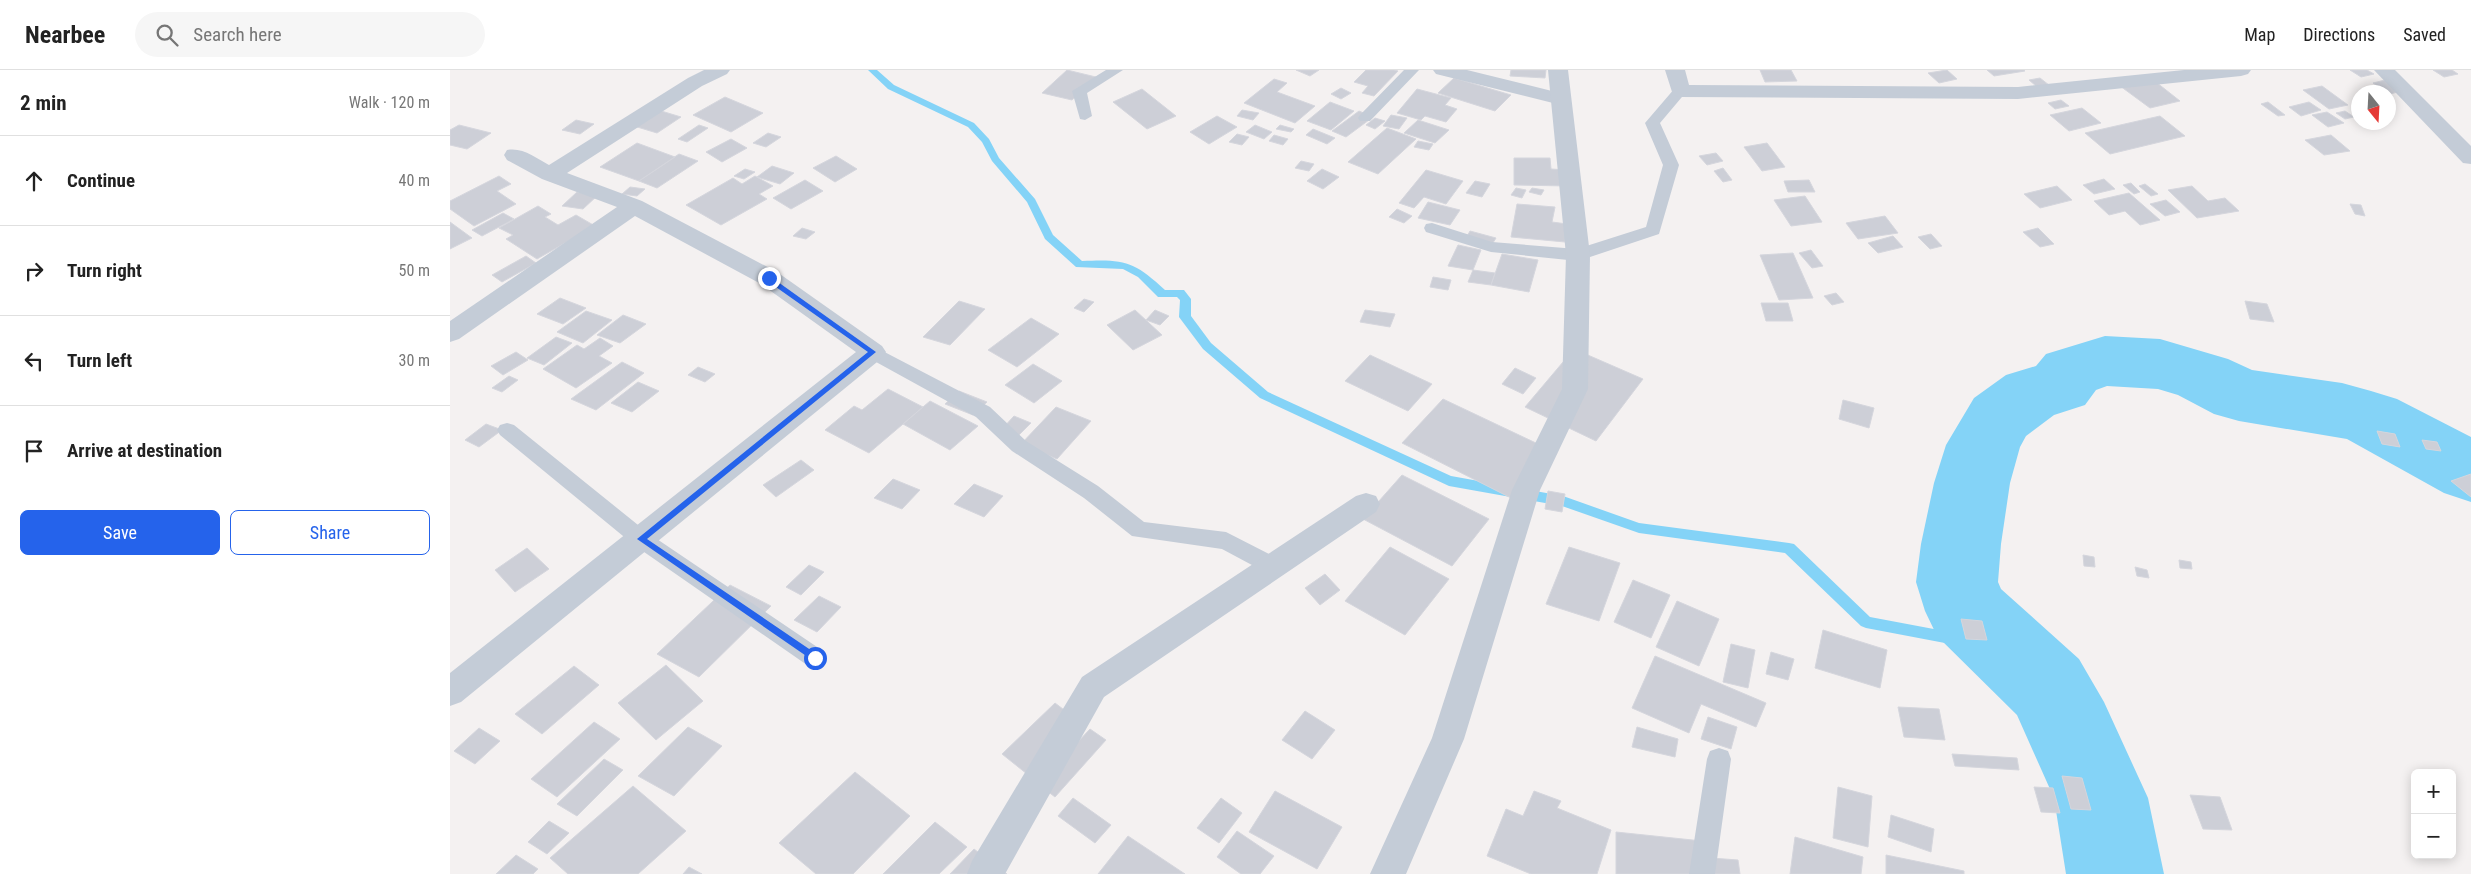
<!DOCTYPE html>
<meta charset="utf-8">
<style>
:root{--surface:#fff;--page:#f6f6f6;--text:#222;--muted:#767676;--line:#e0e0e0;--accent:#2563eb}
body{margin:0;font-family:"Roboto Condensed",sans-serif;background:var(--page);color:var(--text)}
.controls{position:absolute;right:15px;bottom:15px;display:grid;overflow:hidden;border-radius:8px;box-shadow:0 2px 12px #0003}
.controls button{width:45px;height:45px;display:grid;place-items:center;padding:0;border:0;border-bottom:1px solid var(--line);background:var(--surface);color:var(--text);font:25px sans-serif}
.compass{position:absolute;left:1901px;top:15px;width:45px;height:45px;border-radius:50%;background:var(--surface);box-shadow:0 2px 12px #0003;rotate:162deg}
.stop{position:absolute;width:15px;height:15px;margin:-11px;border:4px solid #2563eb;border-radius:50%;background:#fff}
.stop.end{background:#2563eb;border-color:#fff;box-shadow:0 1px 5px #0008}
.list{margin:0;padding:0;list-style:none}
h2{display:flex;justify-content:space-between;align-items:center;height:65px;margin:0;padding:0 20px;font-size:21px}
h2 small{font-size:16px;font-weight:400;color:var(--muted)}
.list li{display:grid;grid-template-columns:32px 1fr auto;gap:15px;align-items:center;box-sizing:border-box;height:90px;padding:0 20px;border-top:1px solid var(--line)}
.list b{display:block;font-size:19px;white-space:nowrap}
.list em{font-size:16px;font-style:normal;color:var(--muted)}
.actions{display:flex;gap:10px;padding:15px 20px}
.actions a{flex:1;padding:11px 0;border:1px solid var(--accent);border-radius:8px;text-align:center;font-size:18px;color:var(--accent)}
.actions .main{background:var(--accent);color:#fff}
.icon{flex:none;width:28px;height:28px;fill:none;stroke:currentColor;stroke-width:2;stroke-linecap:round;stroke-linejoin:round}
.map{position:relative;flex:none;width:2021px;height:804px;overflow:hidden}
header{display:flex;align-items:center;gap:30px;box-sizing:border-box;height:70px;padding:0 25px;background:var(--surface);border-bottom:1px solid var(--line)}
header strong{font-size:24px}
nav{display:flex;gap:28px;margin-inline-start:auto;font-size:18px}
.search{width:350px;height:45px;background:var(--page);display:flex;align-items:center;gap:12px;box-sizing:border-box;padding:0 18px;border-radius:28px;color:var(--muted);font-size:19px}
main{display:flex}
aside{flex:1;background:var(--surface)}
.map>svg:first-child{display:block}
</style>
<header>
<strong>Nearbee</strong>
<div class="search"><svg class="icon" aria-label="search" viewBox="0 0 24 24"><circle cx="10" cy="10" r="6"/><path d="M15 15l6 6"/></svg>Search here</div>
<nav><a>Map</a><a>Directions</a><a>Saved</a></nav>
</header>
<main>
<aside>
<h2>2 min<small>Walk · 120 m</small></h2>
<ul class="list">
<li><svg class="icon" aria-label="ahead" viewBox="0 0 24 24"><path d="M12 20V5M6 11l6-6 6 6"/></svg><div><b>Continue</b></div><em>40 m</em></li>
<li><svg class="icon" aria-label="right" viewBox="0 0 24 24"><path d="M7 20v-9h11M14 6l5 5-5 5"/></svg><div><b>Turn right</b></div><em>50 m</em></li>
<li><svg class="icon" aria-label="left" viewBox="0 0 24 24"><path d="M17 20v-9H6M10 6l-5 5 5 5"/></svg><div><b>Turn left</b></div><em>30 m</em></li>
<li><svg class="icon" aria-label="arrive" viewBox="0 0 24 24"><path d="M6 21V4h12l-3 4 3 4H6"/></svg><div><b>Arrive at destination</b></div></li>
</ul>
<div class="actions"><a class="main">Save</a><a>Share</a></div>
</aside>
<div class="map">
<svg width="2021" height="804" viewBox="0 0 2021 804">
<rect width="100%" height="100%" fill="#f4f1f1"/>
<g fill="none" stroke-linecap="round" stroke-linejoin="round">
<path fill="#84d3f7" fill-rule="evenodd" d="M418 0H427L444 15 524 53 539 69 549 88 585 129 603 165 632 191C674 189 684 191 715 220H734L741 229V246L761 273 818 322 1001 406 1113 426 1189 453 1339 473 1344 474 1420 547 1558 573 1563 575 1565 579 1563 583 1558 585 1416 558 1411 556 1335 483 1189 463 1112 436 999 416 810 328 753 279 729 247 730 230 727 227H708L688 207 673 199 626 197 595 169 577 132 542 91 532 72 518 57 438 19Z"/>
<path fill="#84d3f7" fill-rule="evenodd" d="M1655 266 1710 269 1778 289 1802 300 1892 313 1921 321 1947 329 2021 367V432L1994 423 1897 369 1789 351 1764 344 1728 325 1708 319 1657 316 1646 320 1635 335 1604 345 1576 366 1570 377 1560 413 1551 474 1548 512 1551 519 1629 589 1654 632 1698 728 1714 804H1616L1604 728 1567 645 1487 566 1475 541 1466 512 1471 474 1484 413 1496 375 1524 328 1556 305 1586 296 1596 284Z"/>
</g>
<path fill="#cdcfd7" stroke="#d5d6dd" d="M617 0 646 7 622 30 592 23Z
M846 0H869L860 6Z
M916 0H944L948 1 924 26 912 23 918 16 904 12Z
M1061 0H1096L1095 8 1060 6Z
M1310 0H1341L1347 11 1315 12Z
M1497 0 1507 9 1489 13 1478 3Z
M1537 0H1574L1575 1 1544 6Z
M1900 0H1917L1924 4 1911 7Z
M1983 0H2002L2008 4 1994 7Z
M1697 5 1730 31 1700 38 1666 13Z
M1004 8 1061 25 1045 41 988 23Z
M1590 8 1604 19 1593 22 1579 10Z
M824 9 837 13 827 22 865 36 845 53 794 33Z
M1935 10 1952 21 1940 24 1923 13Z
M1872 16 1898 35 1879 39 1853 20Z
M891 18 901 23 891 29 881 24Z
M692 19 726 46 697 59 663 32Z
M967 19 1001 28 995 35 1007 39 996 52 975 46 971 50 947 43Z
M275 27 313 43 281 62 243 45Z
M1611 30 1619 36 1605 39 1598 33Z
M880 32 904 41 881 60 857 51Z
M1818 32 1835 45 1828 46 1811 34Z
M1859 32 1871 40 1851 46 1839 37Z
M1632 38 1651 53 1619 61 1600 45Z
M208 40 231 47 207 63 184 56Z
M792 40 809 43 803 50 787 46Z
M909 41 923 47 896 67 882 61Z
M1895 41 1904 47 1895 49 1886 43Z
M1877 42 1894 53 1878 57 1862 45Z
M941 45 957 48 949 59 933 56Z
M767 46 787 57 759 74 740 62Z
M1710 46 1735 66 1660 84 1635 63Z
M925 48 935 51 925 59 916 55Z
M126 50 144 54 130 64 112 60Z
M968 50 999 60 985 73 954 63Z
M9 55 41 63 17 79 0 75V60Z
M249 55 258 58 237 72 228 69Z
M805 55 822 62 814 69 796 62Z
M830 55 844 59 841 62 826 59Z
M937 58 966 69 928 104 898 92Z
M863 59 885 68 877 74 856 65Z
M318 63 331 67 316 77 303 73Z
M787 64 799 67 792 75 779 72Z
M824 65 838 69 833 75 819 71Z
M1881 65 1900 81 1874 85 1855 70Z
M281 69 297 78 272 92 256 82Z
M968 71 983 74 979 80 964 77Z
M187 73 225 87 189 111 150 97Z
M1317 73 1335 97 1312 101 1294 77Z
M1266 83 1273 91 1257 95 1249 86Z
M229 84 248 91 207 118 189 111Z
M386 86 407 99 385 112 363 98Z
M1064 88H1100L1101 99 1117 100V116L1064 115Z
M851 91 864 94 859 101 845 98Z
M322 96 344 103 330 114 307 107Z
M1273 98 1282 110 1273 112 1264 101Z
M295 99 305 102 294 109 284 106Z
M872 99 889 107 873 119 857 111Z
M976 100 1013 111 996 134 974 127 964 138 949 133Z
M49 106 61 114 47 121 66 134 24 156 0 139V131Z
M305 106 323 116 309 124 317 129 271 155 236 135 283 108 292 114Z
M1654 109 1665 119 1644 124 1633 115Z
M355 110 373 121 341 139 323 128Z
M1359 110 1365 122H1338L1334 111Z
M1025 111 1040 114 1032 127 1016 123Z
M1681 113 1690 122 1684 124 1673 115Z
M1695 114 1708 124 1701 126 1689 116Z
M1607 116 1622 130 1590 138 1574 124Z
M1742 116 1758 131 1775 128 1789 141 1747 148 1718 120Z
M180 117 195 119 187 126 172 124Z
M1066 118 1076 120 1072 128 1061 125Z
M1082 118 1094 120 1091 125 1079 122Z
M127 122 148 125 133 139 112 136Z
M1679 123 1710 150 1690 155 1675 141 1659 145 1644 131Z
M1355 126 1372 152 1341 156 1324 130Z
M1716 130 1730 142 1715 146 1700 134Z
M978 132 1010 140 1000 155 968 148Z
M1067 134 1105 137 1102 152 1117 154 1115 172 1061 167Z
M1900 134 1911 135 1915 146 1905 144Z
M88 136 101 144 95 147 108 155 126 145 145 156 87 189 56 169 63 165 49 158Z
M947 139 962 146 954 153 939 147Z
M53 143 64 149 32 166 22 160Z
M1435 146 1448 163 1408 169 1396 153Z
M0 152 22 168 0 179Z
M352 158 365 162 356 169 343 166Z
M1588 158 1604 174 1590 177 1573 162Z
M1020 161 1046 168 1041 176 1015 170Z
M1481 164 1492 176 1480 179 1468 167Z
M1443 166 1453 177 1428 183 1418 173Z
M1008 175 1031 180 1023 200 998 196Z
M1361 180 1373 196 1362 198 1349 183Z
M1343 183 1363 228 1329 230 1310 185Z
M1052 184 1088 190 1079 222 1041 215Z
M76 186 86 193 52 212 42 205Z
M1023 200 1045 203 1041 215 1018 212Z
M983 207 1001 210 998 220 980 217Z
M1386 223 1394 232 1382 235 1374 226Z
M110 228 136 238 113 254 87 244Z
M634 229 644 232 634 242 624 238Z
M509 231 535 239 500 275 473 267Z
M1795 231 1817 234 1824 252 1800 249Z
M1311 233H1338L1343 251H1316Z
M685 240 712 265 683 280 657 255Z
M705 240 719 246 710 255 696 250Z
M915 240 945 244 940 257 910 252Z
M136 241 162 250 133 273 107 262Z
M173 245 196 254 170 273 147 265Z
M581 248 609 264 567 297 538 280Z
M106 267 122 273 94 295 77 288Z
M150 268 163 276 149 286 162 293 126 318 93 299 127 275 134 279Z
M1124 279 1193 309 1146 371 1075 337Z
M66 282 78 290 53 305 41 296Z
M920 285 982 314 958 341 895 311Z
M172 292 194 303 146 340 121 329Z
M583 294 612 311 584 333 555 315Z
M248 297 265 304 255 312 238 305Z
M1065 298 1086 308 1073 324 1052 314Z
M59 306 68 310 52 322 42 318Z
M188 312 209 321 182 342 161 333Z
M438 319 473 337 419 383 375 360 404 336 412 340Z
M509 321 537 332 523 345 495 334Z
M993 329 1107 383 1069 432 952 373Z
M1393 330 1424 338 1419 358 1389 349Z
M480 331 528 356 500 380 453 354Z
M606 337 641 351 607 389 571 374Z
M564 346 581 353 568 366 552 359Z
M36 354 52 360 29 377 15 370Z
M1927 361 1945 364 1950 377 1932 374Z
M1972 370 1987 372 1991 381 1976 379Z
M351 390 364 400 326 427 313 415Z
M2021 404V427L2001 411Z
M952 405 1039 449 1002 496 913 449Z
M443 409 470 420 452 439 424 428Z
M524 414 553 426 534 447 504 434Z
M1098 421 1115 424 1112 442 1095 439Z
M940 477 999 509 955 565 895 531Z
M1119 477 1170 493 1149 551 1096 534Z
M77 478 99 499 65 522 45 500Z
M1633 485 1644 487 1645 497 1634 496Z
M1729 490 1741 492 1742 499 1730 498Z
M359 495 374 502 351 525 336 517Z
M1685 497 1697 500 1699 508 1687 506Z
M875 504 890 520 870 535 855 518Z
M1183 510 1220 525 1201 568 1164 552Z
M280 515 321 536 249 607 207 584Z
M369 526 391 537 367 562 344 550Z
M1227 531 1269 549 1249 596 1206 577Z
M1511 549 1532 551 1537 570 1516 569Z
M1373 560 1437 580 1430 618 1365 598Z
M1281 574 1305 580 1298 618 1273 612Z
M1321 582 1344 589 1338 610 1316 604Z
M1205 586 1316 633 1306 657 1251 634 1239 663 1182 638Z
M216 595 253 631 206 670 168 633Z
M124 596 149 615 92 664 65 644Z
M605 633 634 655 582 708 552 684Z
M1448 637 1489 639 1495 670 1454 667Z
M855 641 885 660 862 689 832 670Z
M1258 647 1287 657 1281 679 1251 669Z
M144 652 170 669 107 727 81 709Z
M238 657 272 676 224 726 188 706Z
M1187 657 1228 669 1225 687 1182 677Z
M29 658 50 671 25 694 4 681Z
M640 659 656 670 605 727 588 714Z
M1502 684 1567 688 1569 700 1505 696Z
M154 689 173 700 127 746 107 734Z
M405 702 460 746 403 804H366L329 773Z
M1612 706 1632 708 1641 740 1621 739Z
M183 716 236 761 188 804H118L100 788Z
M1388 717 1422 726 1418 777 1383 768Z
M1584 717 1603 718 1610 743 1591 742Z
M825 721 892 757 867 799 799 762Z
M1084 721 1111 731 1107 738 1161 760 1147 804H1081L1037 786 1056 739 1073 746Z
M1740 725 1770 727 1782 760 1753 759Z
M623 728 661 755 645 773 608 746Z
M771 728 792 743 769 773 747 758Z
M1441 745 1484 759 1481 782 1438 767Z
M99 751 119 763 97 784 78 772Z
M485 752 517 777 489 804H433Z
M787 761 824 786 810 804H791L767 787Z
M1166 762 1252 771 1254 804H1166Z
M678 766 735 804H648Z
M1345 767 1413 787 1411 804H1340Z
M524 779 557 804H500Z
M66 785 88 799 83 804H46Z
M1436 785 1514 801V804H1436Z
M1261 788 1288 790 1290 804H1262Z
M239 797 252 804H233Z"/>
<g fill="none" stroke-linecap="round" stroke-linejoin="round">
<path fill="#c4ccd7" fill-rule="evenodd" d="M656 0H673L637 23 642 46 635 50 630 49 622 21Z
M954 0H969L920 51H910L908 48 910 45Z
M1230 17 1237 21 1210 53 1229 95 1209 164 1128 191 1041 182 976 162 974 158 976 154 982 153 1042 172 1127 179 1196 157 1213 95 1195 53 1225 18Z
M423 276 540 337 576 371 648 416 694 452 776 462 831 490 834 496 831 502 823 505 815 502 772 479 682 466 634 428 562 381 526 347 417 287 414 282 417 277Z
M57 353 64 355 198 463 373 581 376 588 373 595 365 598 357 595 184 475 50 365 47 360 50 355Z
M1269 678 1278 681 1281 689 1265 804H1239L1257 689 1260 681Z"/>
<path fill="#c4ccd7" fill-rule="evenodd" d="M254 0H280L277 4 252 16 117 103 192 131 327 202 432 276 436 282 432 288 11 632 0 636V603L406 282 311 214 185 146 9 269 0 272V251L167 137 92 109 57 90 54 85 57 80C73 77 86 88 99 95L238 8Z
M983 0H1017L1118 25 1121 29 1118 33 1111 35 986 4Z
M1215 0H1235L1239 15 1568 17 1734 0H1801L1798 4 1791 6 1568 29 1230 27 1223 25Z
M1924 0H1945L2021 76V94L2013 93Z
M916 423 926 426 930 434 926 442 654 627 555 804H517L522 791 632 607 906 426Z"/>
<path fill="#c4ccd7" fill-rule="evenodd" d="M1098 0H1118L1140 185 1138 319 1090 420 1014 669 956 804H920L982 668 1062 420 1112 319 1116 185Z"/>
</g>
<path fill="#2563eb" d="M316 207H321L426 282 197 469 368 585 370 588 365 592 187 469 418 282 316 210Z"/>
</svg>
<div class="controls">
<button>+</button>
<button>−</button>
</div>
<svg class="compass" viewBox="-18 -18 36 36"><path d="M0-13l5 13h-10z" fill="#e53935"/><path d="M0 13l5-13h-10z" fill="#767676"/></svg>
<div class="stop" style="left:365px;top:588px"></div>
<div class="stop end" style="left:319px;top:208px"></div>
</div>
</main>
